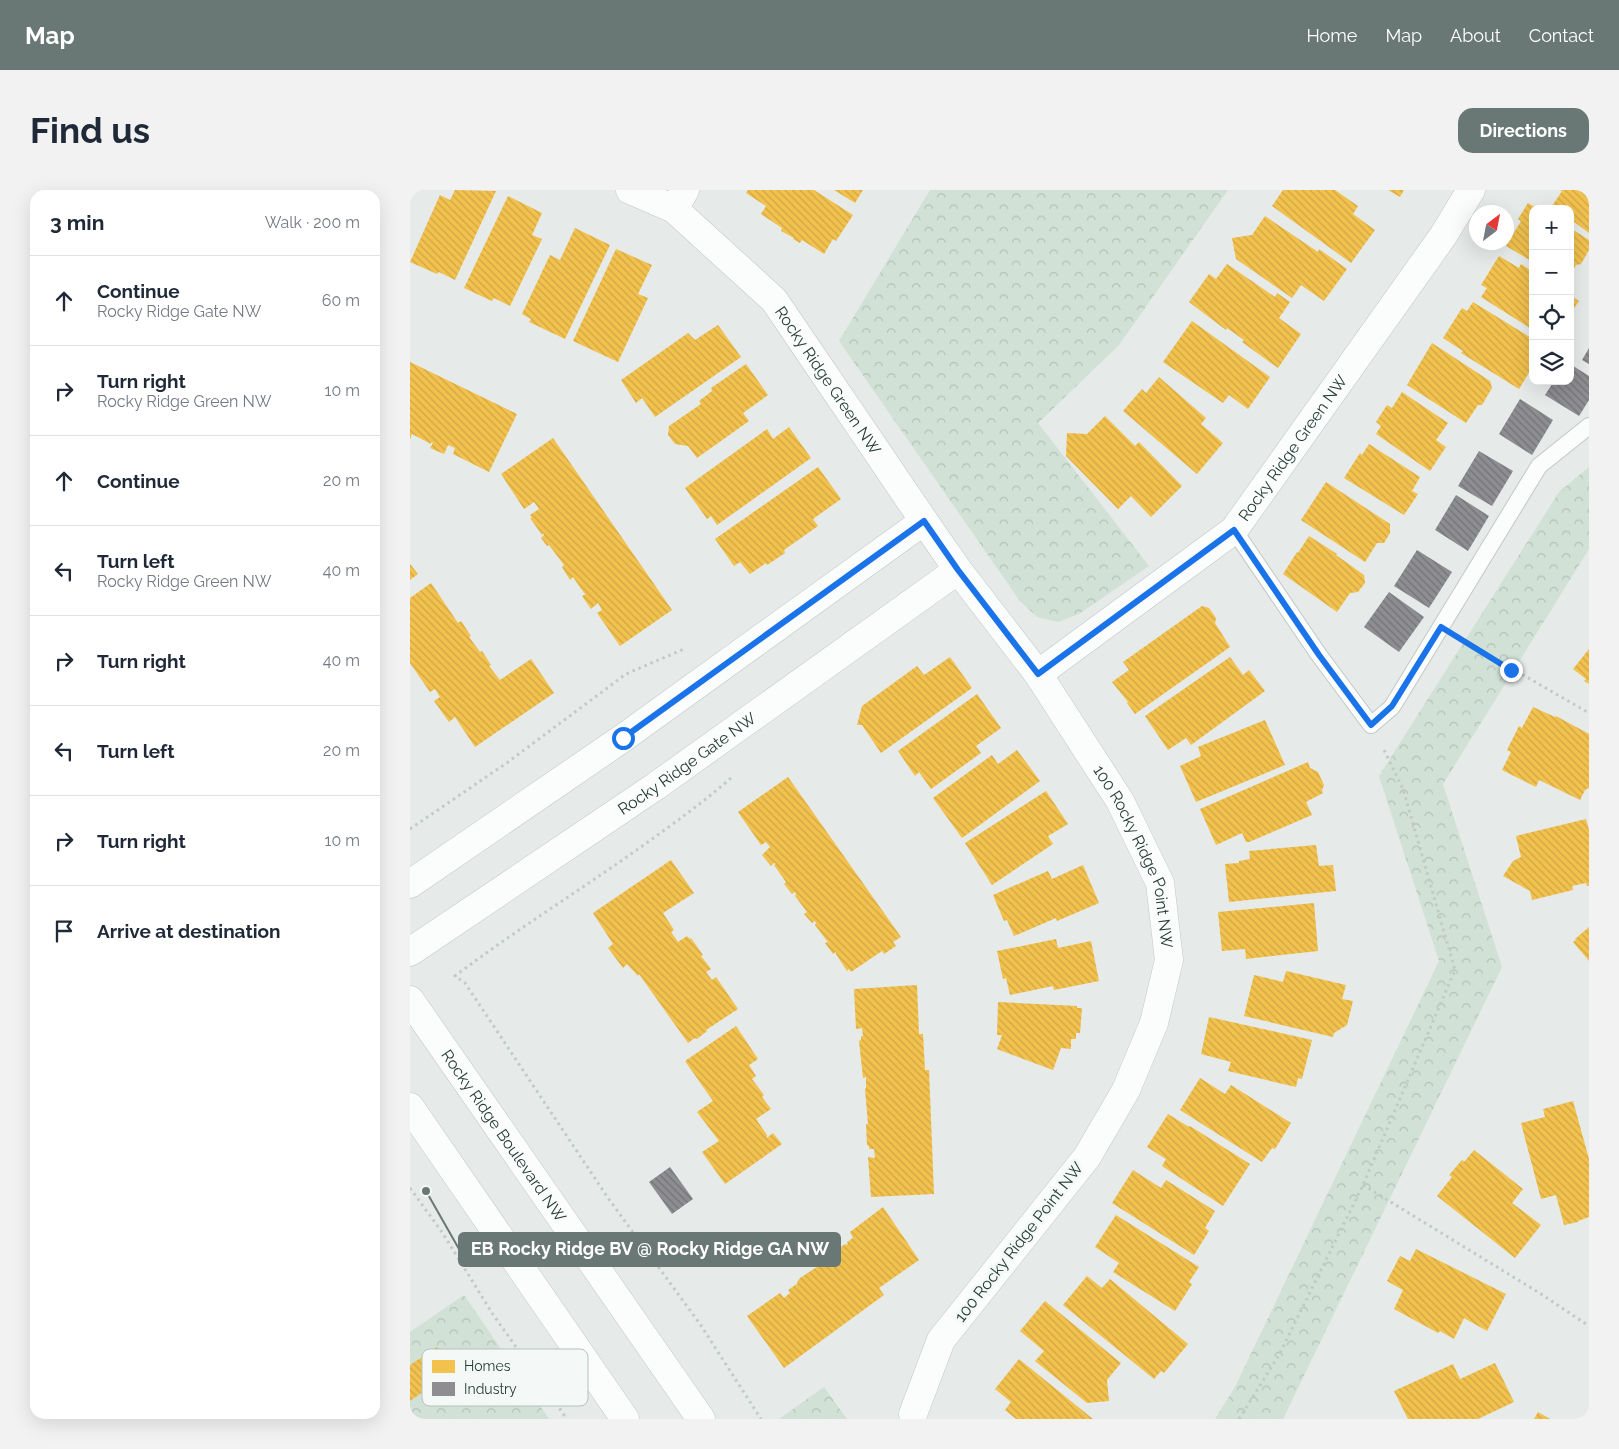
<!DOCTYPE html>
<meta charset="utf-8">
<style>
:root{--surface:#fff;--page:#f2f2f3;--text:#1f2937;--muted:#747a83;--line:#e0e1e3;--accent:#697874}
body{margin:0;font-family:Raleway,sans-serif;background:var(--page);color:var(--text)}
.controls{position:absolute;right:15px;top:15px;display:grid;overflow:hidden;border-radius:10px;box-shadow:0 5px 20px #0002}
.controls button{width:45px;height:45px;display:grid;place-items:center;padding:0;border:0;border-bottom:1px solid var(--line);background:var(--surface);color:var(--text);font:25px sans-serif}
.compass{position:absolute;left:1059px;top:15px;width:45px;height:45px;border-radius:50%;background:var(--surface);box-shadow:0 5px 20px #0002;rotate:32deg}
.stop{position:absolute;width:15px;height:15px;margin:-11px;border:4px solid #1a73e8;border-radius:50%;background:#fff}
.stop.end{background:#1a73e8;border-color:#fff;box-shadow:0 1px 5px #0008}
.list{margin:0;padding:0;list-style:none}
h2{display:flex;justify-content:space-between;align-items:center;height:65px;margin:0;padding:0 20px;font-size:21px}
h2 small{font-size:16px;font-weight:400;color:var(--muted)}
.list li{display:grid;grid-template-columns:32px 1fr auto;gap:15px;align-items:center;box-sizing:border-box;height:90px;padding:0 20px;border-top:1px solid var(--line)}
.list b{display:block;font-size:19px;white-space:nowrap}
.list p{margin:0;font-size:16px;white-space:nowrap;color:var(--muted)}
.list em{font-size:16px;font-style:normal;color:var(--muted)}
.icon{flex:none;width:28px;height:28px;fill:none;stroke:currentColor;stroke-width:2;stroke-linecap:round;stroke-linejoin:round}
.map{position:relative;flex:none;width:1179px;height:1229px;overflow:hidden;border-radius:15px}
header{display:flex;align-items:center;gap:30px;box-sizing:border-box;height:70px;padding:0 25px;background:var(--accent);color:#fff}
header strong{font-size:24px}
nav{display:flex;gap:28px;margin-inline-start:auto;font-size:18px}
.intro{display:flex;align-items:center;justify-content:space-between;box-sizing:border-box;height:120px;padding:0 30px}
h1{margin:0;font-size:35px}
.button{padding:12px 22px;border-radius:15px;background:var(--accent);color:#fff;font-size:18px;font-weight:700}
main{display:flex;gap:30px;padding:0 30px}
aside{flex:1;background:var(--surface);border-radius:15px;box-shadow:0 5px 20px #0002}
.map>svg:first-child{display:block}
</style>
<header>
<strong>Map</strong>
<nav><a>Home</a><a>Map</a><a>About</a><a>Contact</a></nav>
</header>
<div class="intro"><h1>Find us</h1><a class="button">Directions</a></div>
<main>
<aside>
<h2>3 min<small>Walk · 200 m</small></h2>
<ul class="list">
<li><svg class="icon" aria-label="ahead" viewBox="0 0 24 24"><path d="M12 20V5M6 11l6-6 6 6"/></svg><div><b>Continue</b><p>Rocky Ridge Gate NW</p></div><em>60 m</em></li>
<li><svg class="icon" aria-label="right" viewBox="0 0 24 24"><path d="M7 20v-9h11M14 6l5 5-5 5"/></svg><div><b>Turn right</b><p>Rocky Ridge Green NW</p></div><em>10 m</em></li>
<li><svg class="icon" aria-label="ahead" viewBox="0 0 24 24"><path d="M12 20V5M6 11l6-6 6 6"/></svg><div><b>Continue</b></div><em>20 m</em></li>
<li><svg class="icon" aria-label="left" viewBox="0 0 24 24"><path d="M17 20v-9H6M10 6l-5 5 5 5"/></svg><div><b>Turn left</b><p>Rocky Ridge Green NW</p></div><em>40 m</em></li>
<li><svg class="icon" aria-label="right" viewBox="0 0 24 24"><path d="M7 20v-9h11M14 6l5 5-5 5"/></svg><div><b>Turn right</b></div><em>40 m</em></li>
<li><svg class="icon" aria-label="left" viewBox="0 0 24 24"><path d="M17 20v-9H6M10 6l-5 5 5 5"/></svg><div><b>Turn left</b></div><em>20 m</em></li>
<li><svg class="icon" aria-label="right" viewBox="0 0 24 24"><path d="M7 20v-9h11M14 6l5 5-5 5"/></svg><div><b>Turn right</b></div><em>10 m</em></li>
<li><svg class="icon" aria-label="arrive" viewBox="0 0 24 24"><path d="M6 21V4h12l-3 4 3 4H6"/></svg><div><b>Arrive at destination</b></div></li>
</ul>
</aside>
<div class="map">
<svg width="1179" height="1229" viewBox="0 0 1179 1229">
<defs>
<pattern id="park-crowns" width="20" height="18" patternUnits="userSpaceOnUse" patternTransform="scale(1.25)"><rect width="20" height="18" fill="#d1e1d6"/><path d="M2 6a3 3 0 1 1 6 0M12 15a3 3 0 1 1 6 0" fill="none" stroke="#b3c2b8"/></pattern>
<pattern id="homes-back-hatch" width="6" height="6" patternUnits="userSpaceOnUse" patternTransform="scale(1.25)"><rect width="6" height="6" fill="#f2c14e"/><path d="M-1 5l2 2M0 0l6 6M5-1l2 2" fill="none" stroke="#cfa745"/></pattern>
<pattern id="industry-back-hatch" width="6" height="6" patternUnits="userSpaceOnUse" patternTransform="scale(1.25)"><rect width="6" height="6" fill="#8d8d92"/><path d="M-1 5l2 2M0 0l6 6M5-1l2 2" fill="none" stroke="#737478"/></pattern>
</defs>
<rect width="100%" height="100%" fill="#e6eae8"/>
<path fill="url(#park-crowns)" d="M520 0H818L709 155 628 233 739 376 669 424 648 432 627 427 610 411 429 151Z
M1179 277V359L1033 594 1092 777 873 1229H805L825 1197 1029 771 969 586 1149 302Z
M54 1105 139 1229H0V1142Z
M414 1197 437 1229H369Z"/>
<path fill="url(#homes-back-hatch)" d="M45 0 86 1 45 90 29 82 27 84 0 72 30 5 40 10Z
M338 0H404L443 25 426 51 423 49 414 64 392 50 390 53 383 49 384 48 371 41 372 38 351 24 356 16 336 3Z
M424 0H453L445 13Z
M873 0H925L948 16 943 24 965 40 941 73 862 16Z
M978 0H994L990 7Z
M1150 0H1179V43L1160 29V19H1146L1142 16 1152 1Z
M98 6 132 23 122 45 132 49 100 116 84 108 82 111 54 98Z
M1118 13 1128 19H1123V72L1096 56 1111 31 1108 29Z
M855 26 908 62 909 59 937 79 914 111 891 95 882 108 826 69 822 48 842 45Z
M165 38 200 55 155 149 119 132 121 129 112 124 140 65 150 70Z
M1160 38 1179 50V60L1171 74 1166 75 1160 85Z
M206 59 242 75 228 104 238 108 208 172 163 151Z
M1089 66 1109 78 1111 74 1123 82V140L1071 107 1077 98 1071 95Z
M817 74 865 107 867 103 880 112 869 128 891 144 868 178 832 152 834 150 817 138 816 140 779 112 799 84 806 89Z
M1160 105 1169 111 1160 124Z
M1063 112 1123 149V176L1109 199 1051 163 1053 161 1033 148 1052 118 1057 121Z
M782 131 860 187 838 219 819 205 813 213 753 172Z
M308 135 331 167 245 227 232 208 226 213 211 190 278 143 285 150Z
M1022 153 1080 191 1082 198 1072 215H1068L1056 233 997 195Z
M0 172 107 224 79 282 43 264 45 258 38 255 34 264 20 258 23 253 21 252V254L2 244 0 249Z
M336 174 358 205 333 223 339 231 287 268 278 256 265 254 258 245 259 236 291 214 289 211 302 201 301 198Z
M749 187 796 228 791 234 813 253 787 284 713 221 732 199 736 203Z
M992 202 1038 233 1026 250 1036 257 1020 281 966 244 971 236 966 232 977 215 982 218Z
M695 226 725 256 729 252 772 296 741 327 721 306 708 319 656 266 657 243 677 244Z
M379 237 401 268 307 335 301 326 297 329 275 298 357 239 363 249Z
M143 248 262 420 210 456 187 423 192 420 188 413 181 419 172 406 176 404 174 403 163 387 160 390 152 377 154 375 139 355 137 356 131 348 134 345 133 343 132 345 120 328H122L120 325 129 319 124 312 114 319 91 284Z
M959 254 1010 287 1002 301 1008 304 994 325 934 288 950 263 952 265Z
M408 277 431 309 403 329 408 336 374 360 375 363 357 375 356 373 340 384 330 372 324 376 305 349Z
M916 292 980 334V343L974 353H967L955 372 891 330Z
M899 346 927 364 926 365 954 385 955 393 948 402 940 403 927 422 873 384 887 362 888 363Z
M0 374 8 384 0 390Z
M21 393 48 433 51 431 61 446 59 447 70 462 72 461 81 475 79 476 90 490 121 469 144 503 65 557 45 527 39 532 24 511 30 507 25 499 20 502 0 473V408Z
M792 416 799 418 806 428 805 433 820 457 725 524 717 513 718 512 702 492 719 480 713 472Z
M1179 459V494L1174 491 1176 489 1163 479Z
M540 467 562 498 471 563 452 535H447L452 516 507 476 514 485Z
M820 467 833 485 839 480 855 501 781 555 776 548 758 560 735 526Z
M567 504 591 538 566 556 571 563 521 599 509 582 505 586 488 561Z
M1123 517 1145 527 1146 526 1179 544V598L1175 600 1170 610 1129 590 1126 597 1092 580 1101 562 1097 560 1109 536 1112 538Z
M855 530 875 575 786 612 770 576 791 566 788 557Z
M607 560 630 591 552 648 523 608 582 565 588 574Z
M898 572 900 578 908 582 914 595 912 600 913 603 896 612 902 625 839 652H836L832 643 806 655 790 619Z
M378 587 491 747 483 752 486 756 474 764 472 761 441 782 439 779 437 781 426 764V762L423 764 415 753 419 751H417L405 735 406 733 405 731 402 733 394 724 397 722 385 706 386 704 385 702 382 704 374 694 376 692 364 675 366 674 364 673 361 676 352 665 360 657 356 652 351 655 328 622Z
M636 601 658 634 638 646 643 654 582 695 555 653Z
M1176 629 1179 640V696H1177L1176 693 1162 696 1163 700 1122 710 1120 701 1093 686 1103 671 1111 667 1106 646Z
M906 655 909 676 923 675 926 701 819 712 815 674 829 673V671L840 669 839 661Z
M261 670 284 703 253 723 264 740 261 742 268 752 277 746 280 749 281 748 293 765 291 766 301 779 296 782 302 790 306 787 328 819 296 840 297 841 287 849 285 848 278 853 229 784 228 786 217 774 213 778 198 758 203 754 183 723Z
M673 675 689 713 647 731 646 728 604 746 597 730 594 731 583 705 638 681 642 689Z
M904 713 908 761 836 769 835 759 812 761 808 722Z
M1179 737V771L1163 752 1166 750 1165 749Z
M646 749 648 758 681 751 689 791 644 800 643 796 600 805 596 788 593 789 587 761Z
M876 781 936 795 932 809 943 811 937 835 924 843 923 847 834 826 844 785 873 792Z
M507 795 509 844H513L515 880H519L524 1004 461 1007 458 967 465 968 464 959H459V956L457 955 456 934H458L455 899 456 898V887L453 888 449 851 451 850V846H453L452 838 446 839 444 799Z
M588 812 667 816V818H672L670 843H666V849H661V859L651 858 643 880 587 859 592 845H587Z
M799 827 902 850 892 889 888 888 886 897 818 881 821 872 791 864Z
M326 836 348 869 339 875 346 886 342 889 354 905 352 907 361 919 346 929 357 945V948L363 943 372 954 315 994 292 962 309 951 287 922 303 911 275 871Z
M790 888 815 904 821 895 881 933 865 959 862 958 852 972 770 920Z
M1163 911 1179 969V1027L1168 1031V1032L1154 1035 1146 1005 1131 1009 1111 933 1135 927 1133 919Z
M758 924 779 937 780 936 840 974 813 1016 752 976 756 969 737 957Z
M1064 960 1113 999 1102 1013 1131 1035 1105 1068 1027 1006 1042 987 1039 985 1052 970 1054 972Z
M723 980 751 998 756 990 805 1021 795 1038 799 1041 784 1065 702 1013Z
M473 1017 509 1070 469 1098 474 1105 374 1178 337 1126 370 1103 374 1108 380 1103 378 1100 388 1093 387 1092 390 1088 416 1071 415 1070 419 1067 418 1066 435 1054 436 1055 438 1054 437 1052 443 1048 440 1042Z
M706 1025 789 1077 779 1092 782 1094 765 1121 703 1082 709 1073 685 1057Z
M1006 1059 1096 1104 1077 1141 1054 1128 1044 1149 1030 1141 1028 1143 984 1119 993 1100 977 1091 990 1066 1000 1071Z
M677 1086 692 1098 700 1089 778 1154 754 1183 751 1181 744 1189 653 1115Z
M635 1111 711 1173 697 1190 699 1211 677 1213 625 1171 634 1161 610 1141Z
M27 1157 44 1180 0 1211V1175Z
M609 1169 683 1229H606L595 1220 601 1212 585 1199Z
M1085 1173 1104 1212 1068 1229H998L984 1201 1043 1174 1050 1189Z
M1128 1222 1140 1229H1124Z"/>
<path fill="url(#industry-back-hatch)" d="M1179 158V174L1172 170Z
M1160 174 1179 186V210L1169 226 1135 205 1144 191H1160Z
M1110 209 1143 230 1122 265 1089 244Z
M1069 261 1103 281 1082 316 1048 296Z
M1046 305 1079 326 1058 361 1025 340Z
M1007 360 1042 382 1019 418 984 396Z
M979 402 1014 427 989 462 954 437Z
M260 977 283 1009 262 1024 239 992Z"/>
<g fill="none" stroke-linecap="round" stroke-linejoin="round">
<defs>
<path id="service" d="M824 340 909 465 961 535 982 517 1129 276 1179 236"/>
<g id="minor">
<path d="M220 0 264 19"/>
<path id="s1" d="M275 0 264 19 364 110 514 331 548 380 628 484 710 611 750 693 759 770 744 833 716 900 677 967 531 1150 503 1224"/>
<path id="s2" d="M628 484 824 340 1033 46 1061 0"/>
<path d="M0 694 213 548 514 331"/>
<path id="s3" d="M0 762 246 596 548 380"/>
</g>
<g id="tertiary">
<path id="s4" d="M0 810 291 1229"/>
<path d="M0 917 215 1229"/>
</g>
</defs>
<use href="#service" stroke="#c3c7c5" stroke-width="18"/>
<use href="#minor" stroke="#c3c7c5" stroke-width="29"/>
<use href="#tertiary" stroke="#c3c7c5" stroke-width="29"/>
<path stroke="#c2cac6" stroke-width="3" stroke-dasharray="2.5 4" stroke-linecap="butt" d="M1056 452 1179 523
M321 588C298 608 274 626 249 644 182 693 111 736 45 786L55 793 198 1008 290 1134 351 1229
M0 639 98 572 216 484 274 459
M953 995 1131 1104 1179 1136
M0 998 32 1042 82 1123 157 1229
M829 1229 869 1165 953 995 1045 780 993 599 974 560"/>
<use href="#service" stroke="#fbfcfc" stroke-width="16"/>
<use href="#minor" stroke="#fbfcfc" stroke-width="28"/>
<use href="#tertiary" stroke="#fbfcfc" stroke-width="28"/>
</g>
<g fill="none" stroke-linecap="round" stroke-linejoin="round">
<path stroke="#1a73e8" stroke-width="6" d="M213 548 514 331 548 380 628 484 824 340 909 465 961 535 982 516 1031 437 1101 480"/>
</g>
<g text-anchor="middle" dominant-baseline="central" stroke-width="5" stroke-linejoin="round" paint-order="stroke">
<g font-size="16" fill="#253b36" stroke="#f4f9f7">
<text stroke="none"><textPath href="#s1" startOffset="254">Rocky Ridge Green NW</textPath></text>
<text stroke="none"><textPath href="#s2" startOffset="344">Rocky Ridge Green NW</textPath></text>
<text stroke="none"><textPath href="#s3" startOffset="335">Rocky Ridge Gate NW</textPath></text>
<text stroke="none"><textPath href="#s1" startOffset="824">100 Rocky Ridge Point NW</textPath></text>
<text stroke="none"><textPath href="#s4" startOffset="165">Rocky Ridge Boulevard NW</textPath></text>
<text transform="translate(609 1052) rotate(-52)">100 Rocky Ridge Point NW</text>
</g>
</g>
<rect x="12" y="1159" width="166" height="57" rx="8" fill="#f4f9f7" stroke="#b6c0bd" stroke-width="1"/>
<rect x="22" y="1170" width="23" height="13" fill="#f2c14e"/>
<rect x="22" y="1192" width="23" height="14" fill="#8d8d92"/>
<g font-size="14" fill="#253b36">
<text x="54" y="1181">Homes</text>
<text x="54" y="1204">Industry</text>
</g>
<path fill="none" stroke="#697874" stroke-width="2" d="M16 1001L49 1059"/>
<circle fill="#697874" stroke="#f4f9f7" stroke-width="2" cx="16" cy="1001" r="5"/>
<rect fill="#697874" stroke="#697874" stroke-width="2" x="49" y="1043" width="381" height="33" rx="5"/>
<g font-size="18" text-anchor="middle" font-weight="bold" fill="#fff">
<text x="240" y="1065">EB Rocky Ridge BV @ Rocky Ridge GA NW</text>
</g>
</svg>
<div class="controls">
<button>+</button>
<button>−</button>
<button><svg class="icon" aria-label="locate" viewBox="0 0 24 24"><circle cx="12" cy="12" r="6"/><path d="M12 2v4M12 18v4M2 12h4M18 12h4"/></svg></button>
<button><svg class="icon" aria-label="layers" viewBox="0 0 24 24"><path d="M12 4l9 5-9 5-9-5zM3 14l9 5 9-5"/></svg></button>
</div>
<svg class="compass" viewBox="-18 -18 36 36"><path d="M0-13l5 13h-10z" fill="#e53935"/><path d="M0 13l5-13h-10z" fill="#747a83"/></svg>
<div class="stop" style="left:213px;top:548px"></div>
<div class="stop end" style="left:1101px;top:480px"></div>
</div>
</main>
